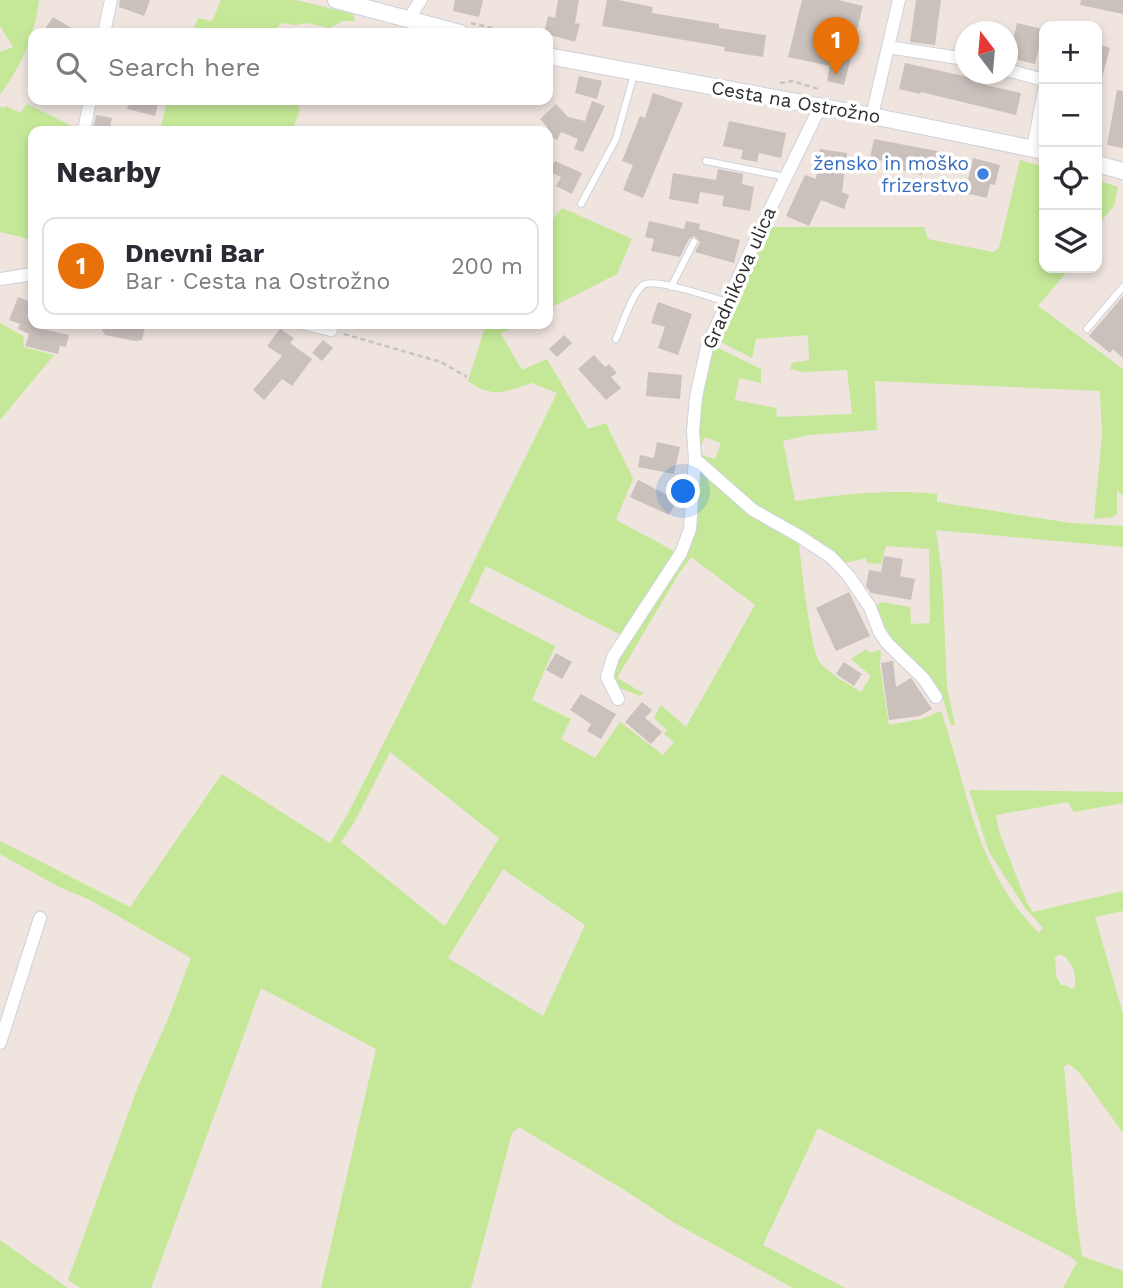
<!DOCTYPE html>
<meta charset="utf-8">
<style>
:root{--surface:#fff;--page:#f2f2f3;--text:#2b2b33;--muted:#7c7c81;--line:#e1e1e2;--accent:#2563eb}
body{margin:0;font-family:"Work Sans",sans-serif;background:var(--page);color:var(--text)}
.controls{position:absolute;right:21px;top:21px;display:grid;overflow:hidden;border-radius:14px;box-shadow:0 4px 10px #0003}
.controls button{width:63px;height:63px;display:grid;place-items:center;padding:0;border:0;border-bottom:2px solid var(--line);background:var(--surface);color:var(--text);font:35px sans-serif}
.compass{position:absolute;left:955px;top:21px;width:63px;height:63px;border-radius:50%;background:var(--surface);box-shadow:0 4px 10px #0003;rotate:344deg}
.you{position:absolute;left:684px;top:492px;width:24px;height:24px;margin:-18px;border:5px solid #fff;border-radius:50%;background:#1a73e8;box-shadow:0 0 0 10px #1a73e833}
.badge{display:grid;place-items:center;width:46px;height:46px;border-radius:50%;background:var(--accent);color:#fff;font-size:23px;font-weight:700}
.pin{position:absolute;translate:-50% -58px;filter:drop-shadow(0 2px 4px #0008)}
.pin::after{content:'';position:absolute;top:37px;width:24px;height:21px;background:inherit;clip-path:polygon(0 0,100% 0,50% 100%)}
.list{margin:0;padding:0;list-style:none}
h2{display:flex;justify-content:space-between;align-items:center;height:91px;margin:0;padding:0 28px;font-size:30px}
h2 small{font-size:23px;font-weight:400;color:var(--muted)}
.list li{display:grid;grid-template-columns:46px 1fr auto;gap:21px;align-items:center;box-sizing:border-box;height:98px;margin:0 14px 14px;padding:0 14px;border:2px solid var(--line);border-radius:14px}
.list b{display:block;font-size:26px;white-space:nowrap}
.list p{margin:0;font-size:23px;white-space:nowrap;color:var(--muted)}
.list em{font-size:23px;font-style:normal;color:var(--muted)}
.icon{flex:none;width:38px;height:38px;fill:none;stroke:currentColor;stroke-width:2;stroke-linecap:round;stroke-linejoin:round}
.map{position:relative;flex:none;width:1123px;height:1288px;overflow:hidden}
.search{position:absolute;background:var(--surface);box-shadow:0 4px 10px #0003;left:28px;top:28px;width:525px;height:77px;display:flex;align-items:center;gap:18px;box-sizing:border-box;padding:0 24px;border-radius:14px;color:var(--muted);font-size:26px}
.panel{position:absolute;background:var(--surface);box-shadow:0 4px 10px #0003;left:28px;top:126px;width:525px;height:203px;border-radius:14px}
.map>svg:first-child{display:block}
</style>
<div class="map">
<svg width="1123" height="1288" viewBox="0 0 1123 1288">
<rect width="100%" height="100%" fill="#efe4de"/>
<path fill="#c4e897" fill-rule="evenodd" d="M0 0H39C35 36 21 66 0 95V52L13 47 0 26Z
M221 0H296L353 14 355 21H343L329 28 307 23 296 25 281 23 277 28 290 33H192L198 18 212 21Z
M167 100H296L300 111 294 125 295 131H160Z
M27 104 78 129 77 131H33V240L0 232V106L2 108 7 106 20 113Z
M1020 160 1044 167V268H1070L1038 306 1123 369V496L1117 490V514L1113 517 1094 519 1102 435 1100 391 875 381 877 430 809 435 783 441 795 501C845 494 886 489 937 494V502L1071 523 1123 526V547L936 530 942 574 947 687 955 725H951L941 693 911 656 888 637 876 606 881 602 910 607 911 624 930 623 929 549 886 546 881 564 867 563 866 558 845 563C822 543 794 531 767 515 747 503 713 473 699 454L715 459 721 443 705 437 701 446 699 445 697 429 709 353 716 347 761 369V383L739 378 735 400 776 408 777 417 852 414 847 370 804 372 790 369 792 363 809 360 808 335 756 339 752 358 721 342 718 333 767 227H924L928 239 993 252 999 248Z
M1097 180 1118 187 1114 206 1097 226Z
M562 208 632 239 617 274 548 309V221L551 222Z
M0 323 23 336 24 347 54 355 0 420Z
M486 324H519L501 334 522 370 547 359 588 429 606 423 633 479 616 520 678 553 623 636 486 566 469 602 555 646 532 700 571 719 561 739 595 758 620 722 663 755 674 742 664 734 667 730 654 718 661 705 686 727 755 605 691 557 678 575 617 678 643 693 640 696 617 687 612 674 613 665 689 549 700 473H702L798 537C801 559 810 650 820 663 831 675 847 683 861 692L871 676 851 659 866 649 870 653 878 650 881 652 880 666 889 725 922 719 941 711C969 792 974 868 1039 933L1043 928 1025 908 989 852 969 790 1123 792V803L1074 812 1068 802 996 815 999 832 1027 903 1033 912 1123 891V911L1095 917 1123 1014V1133L1080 1073 1069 1064 1064 1066 1076 1213 1082 1256 1123 1271V1288H1063L1077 1262 1071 1257 818 1128 763 1245 845 1288H793L673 1222 626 1191 519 1127 512 1133 471 1288H321L376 1049 261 988 151 1288H81L68 1280 137 1089 168 1019 191 958 90 900 59 887 0 854V841L130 907 222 774 330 843 346 817 404 703 557 393 532 383C505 392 493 399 468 381ZM390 752 499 838 445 926 341 842 354 823ZM503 869 585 925 543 1016 448 958ZM1061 954C1072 961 1077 974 1075 987L1071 989 1066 985H1061L1056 976 1055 957Z
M0 1240 68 1288H0Z"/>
<path fill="#cac1bd" d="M120 0H150L144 16 119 7Z
M455 0H483L479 17 453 11Z
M558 0H579L575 23 580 24 575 42 544 33 548 16 555 18Z
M607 0H618L653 7 652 13 719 24V28L766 35 763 57 724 51 725 47 602 26Z
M802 0H838L863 6 856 34 836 32 833 45 853 50 844 85 827 81 830 66 788 57Z
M916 0H941L935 45 910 42Z
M1081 0H1123V14L1080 5Z
M53 17 80 33H42Z
M1017 23 1043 29 1035 64 1009 58Z
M1097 44 1110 48 1101 81 1097 80Z
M905 63 986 81 985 85 1021 93 1016 115 921 92 920 94 899 89Z
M579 76 602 81 597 99 575 93Z
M1117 90 1123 91V148L1107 145Z
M653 93 683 103 643 198 623 190 633 165 622 161 640 116 645 118Z
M130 100H159L155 116 127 109Z
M592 101 605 106 583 152 574 149 578 139 561 132 557 140 548 136V128L540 119 556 104 568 117 585 121Z
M96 115 112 118 109 131H93Z
M729 121 786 133 781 158 759 153 757 162 741 159 743 150 723 146Z
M874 139 942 152 938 172 923 168 922 175 892 168 893 163 870 158Z
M820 149 847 153 842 192 849 195 844 209 821 200 809 226 786 216 805 175 816 179Z
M973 158 1000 165 995 185 990 184 987 198 965 193Z
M555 161 582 173 572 194 556 186 561 177 550 172Z
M718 169 743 174 742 184 754 187 750 211 722 206 724 196 700 192 698 204 669 199 673 173 716 180Z
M649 221 684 229 686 221 700 224 699 229 740 240 734 263 695 252 700 242 694 236 689 239 680 257 651 251 654 239 645 237Z
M1123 296V358L1113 349 1110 353 1089 336Z
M18 297 33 303V327L69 335 66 347 60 346 58 354 25 346 29 334 18 329 20 324 9 320Z
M658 302 692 314 678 355 658 348 665 327 651 323Z
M99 324H146L142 340 135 341 105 335Z
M280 329 294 338 290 343 312 359 292 386 282 379 264 400 253 390 282 356 267 346Z
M564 335 572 343 557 357 549 349Z
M323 340 333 348 322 361 312 353Z
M594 355 605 367 609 364 617 373 611 377 621 388 606 400 578 369Z
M648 372 682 375 680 399 646 396Z
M657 442 680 447 674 474 638 467 640 455 654 458Z
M638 480 677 500 669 515 630 497Z
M884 556 903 559 900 576 915 579 911 600 871 593 866 586 869 570 881 572Z
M849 592 870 636 836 651 816 608Z
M556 653 572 662 562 679 546 670Z
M893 661 896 687 911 678 932 709 920 716 889 720 881 663Z
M844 662 862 674 854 686 836 674Z
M581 694 616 714 601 739 587 731 591 724 570 710Z
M642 702 652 710 645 718 662 732 651 744 625 722Z"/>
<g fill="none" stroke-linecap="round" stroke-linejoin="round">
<defs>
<path id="lane" d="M706 161 786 177
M581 204 616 139 634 74
M671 287 694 242
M1087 329 1123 287
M616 339C622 326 632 293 643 285 655 277 712 298 727 302"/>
<path id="street" d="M408 20 421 0
M104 33 111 0
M888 47 965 59
M1007 70 1044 80
M872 116 899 0
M84 131 90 100
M1033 148 1044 91
M0 279 33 274
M306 324 331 330
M695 459 753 510 799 536 831 557 848 575 870 607 879 631 887 643 924 679 936 697
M618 699 607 677 613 657 681 553 690 529 695 459 693 431 696 397 707 347 762 226 820 107
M0 1043 40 918"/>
<path id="secondary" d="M336 0 460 33
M548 56 872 116 1044 151
M1097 164 1123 171"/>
</defs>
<use href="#lane" stroke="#ccd3de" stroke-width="8"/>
<use href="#street" stroke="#ccd3de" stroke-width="14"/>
<use href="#secondary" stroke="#ccd3de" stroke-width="18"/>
<path stroke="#c4c4c4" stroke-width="2.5" stroke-dasharray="5 3.5" stroke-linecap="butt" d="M471 23 512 33
M780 83 792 81 818 89
M344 334 441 362 467 377"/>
<use href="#lane" stroke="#fff" stroke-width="6"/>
<use href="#street" stroke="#fff" stroke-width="12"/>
<use href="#secondary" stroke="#fff" stroke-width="16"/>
</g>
<circle fill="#3f7fe0" stroke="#fff" stroke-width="2.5" cx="983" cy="174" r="7"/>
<g text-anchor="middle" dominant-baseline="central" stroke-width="7" stroke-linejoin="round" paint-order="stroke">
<g font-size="19" fill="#2c2c2c" stroke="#fff">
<text transform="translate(796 102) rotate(10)">Cesta na Ostrožno</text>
<text transform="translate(739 278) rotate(-66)">Gradnikova ulica</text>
</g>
<g font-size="19" fill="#366cbe" stroke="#fff" text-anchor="end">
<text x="969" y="163">žensko in moško<tspan x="969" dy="22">frizerstvo</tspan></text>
</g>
</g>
</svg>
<div class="controls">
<button>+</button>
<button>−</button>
<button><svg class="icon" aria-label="locate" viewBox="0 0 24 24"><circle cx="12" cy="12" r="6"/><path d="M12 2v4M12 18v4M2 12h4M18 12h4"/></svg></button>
<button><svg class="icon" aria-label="layers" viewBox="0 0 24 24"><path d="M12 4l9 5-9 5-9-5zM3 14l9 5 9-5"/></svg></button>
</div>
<svg class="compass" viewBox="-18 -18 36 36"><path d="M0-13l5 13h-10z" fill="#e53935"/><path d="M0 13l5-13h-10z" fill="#7c7c81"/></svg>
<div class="you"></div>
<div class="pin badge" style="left:836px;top:75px;background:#e8710a">1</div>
<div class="search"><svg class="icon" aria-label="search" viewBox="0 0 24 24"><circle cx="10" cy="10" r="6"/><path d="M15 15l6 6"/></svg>Search here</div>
<section class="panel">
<h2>Nearby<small></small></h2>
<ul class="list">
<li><span class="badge" style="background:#e8710a">1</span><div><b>Dnevni Bar</b><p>Bar · Cesta na Ostrožno</p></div><em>200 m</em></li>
</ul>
</section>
</div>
